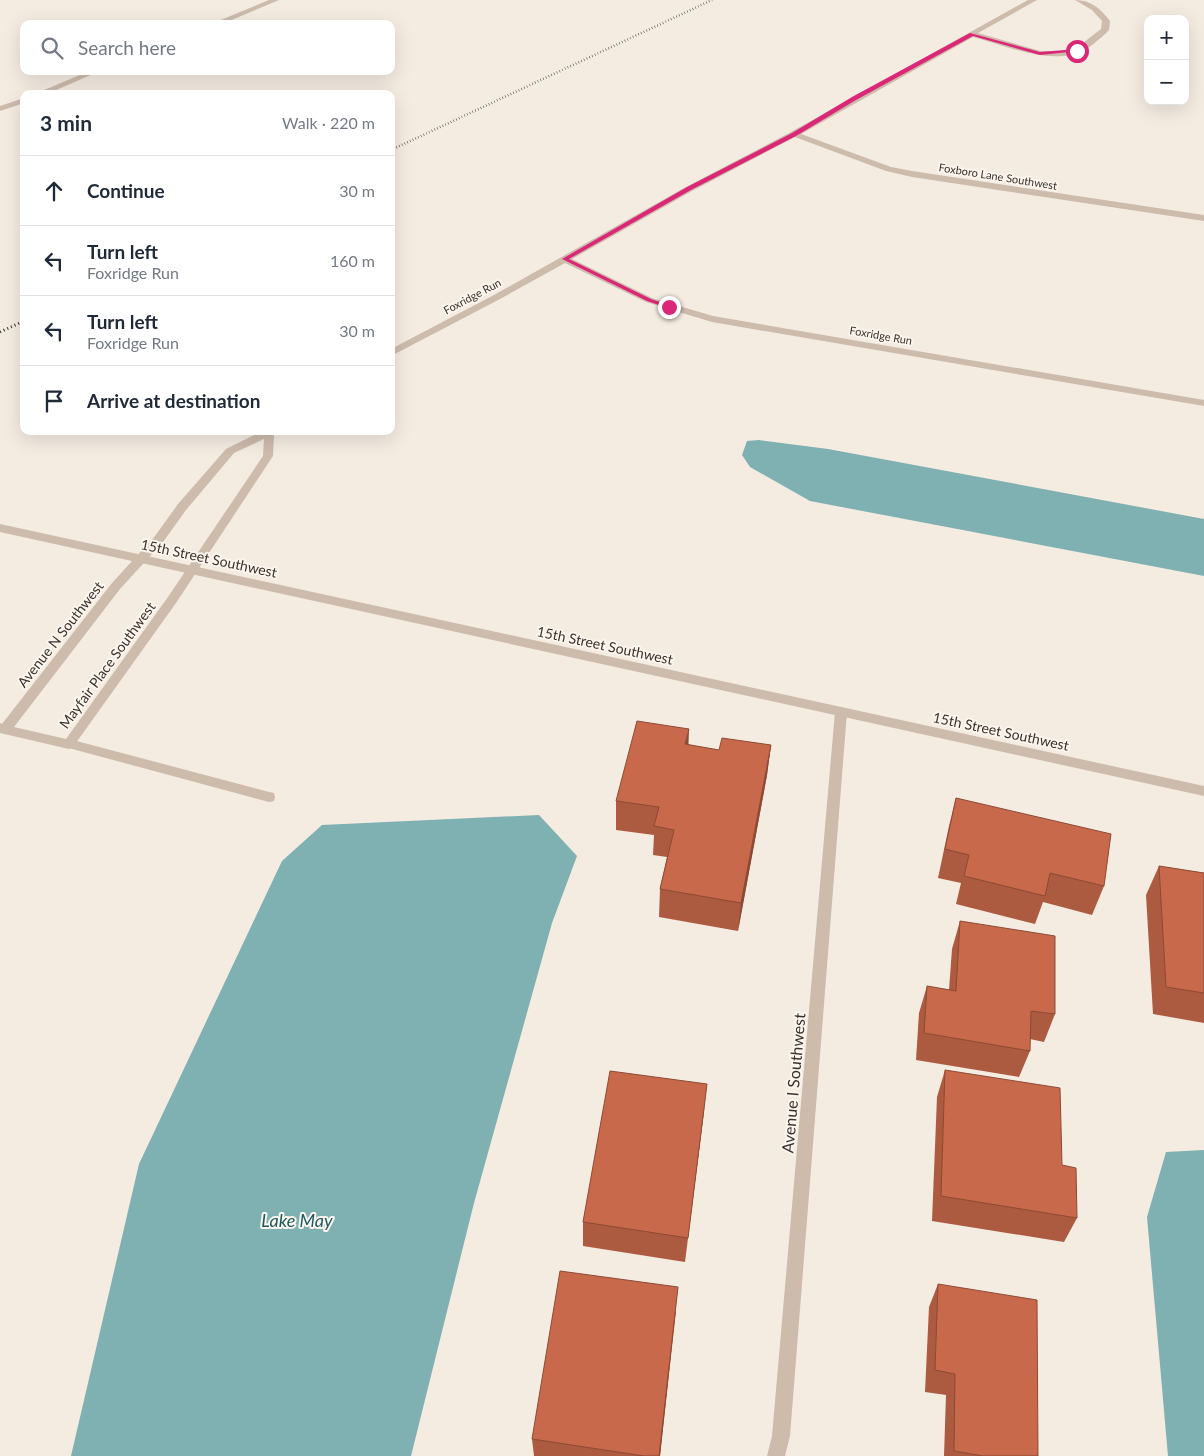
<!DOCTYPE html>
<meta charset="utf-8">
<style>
:root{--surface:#fff;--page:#f6f6f7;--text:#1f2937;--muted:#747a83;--line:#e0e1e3}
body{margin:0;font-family:Lato,sans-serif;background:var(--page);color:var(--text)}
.controls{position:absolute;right:15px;top:15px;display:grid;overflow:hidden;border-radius:10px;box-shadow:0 5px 20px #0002}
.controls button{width:45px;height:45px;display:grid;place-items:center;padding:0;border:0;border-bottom:1px solid var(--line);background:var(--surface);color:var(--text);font:25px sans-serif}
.stop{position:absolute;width:15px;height:15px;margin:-11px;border:4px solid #db2777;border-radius:50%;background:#fff}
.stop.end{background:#db2777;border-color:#fff;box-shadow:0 1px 5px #0008}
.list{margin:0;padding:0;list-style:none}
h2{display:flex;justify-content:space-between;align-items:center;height:65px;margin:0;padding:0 20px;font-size:21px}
h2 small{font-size:16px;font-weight:400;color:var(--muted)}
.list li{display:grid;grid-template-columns:32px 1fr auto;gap:15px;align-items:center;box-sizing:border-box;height:70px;padding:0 20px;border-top:1px solid var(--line)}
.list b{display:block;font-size:19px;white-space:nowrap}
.list p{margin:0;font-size:16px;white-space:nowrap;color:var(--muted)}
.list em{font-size:16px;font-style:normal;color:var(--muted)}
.icon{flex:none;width:28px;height:28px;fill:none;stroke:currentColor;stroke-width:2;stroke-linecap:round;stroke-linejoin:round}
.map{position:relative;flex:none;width:1204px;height:1456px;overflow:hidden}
.search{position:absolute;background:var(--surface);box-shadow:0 5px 20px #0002;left:20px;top:20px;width:375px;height:55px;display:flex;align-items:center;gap:12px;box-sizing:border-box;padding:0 18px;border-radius:10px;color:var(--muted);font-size:19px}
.panel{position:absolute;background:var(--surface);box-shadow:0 5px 20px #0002;left:20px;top:90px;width:375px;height:345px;border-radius:10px}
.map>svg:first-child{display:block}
</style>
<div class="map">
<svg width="1204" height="1456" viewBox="0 0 1204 1456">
<rect width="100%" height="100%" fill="#f4ebe1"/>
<path fill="#7fb0b2" d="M759 440 828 449 1204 519V576L810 501 750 467 742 455 747 441Z
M539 815 577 856 552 923 474 1203 411 1456H71L139 1164 282 861 322 825Z
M1204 1150V1456H1168L1147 1217 1166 1152Z"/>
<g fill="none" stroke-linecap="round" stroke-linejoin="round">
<path fill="#cdbbac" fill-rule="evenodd" d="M69 739 269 792 274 793 275 797 274 801 269 802 65 747 63 744 65 741Z"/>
<path fill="#cdbbac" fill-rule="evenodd" d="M269 0H279L222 24H211Z
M1028 0H1037L978 33 1040 51H1061L1075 49 1101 29 1102 21 1092 10 1075 0C1091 0 1101 9 1110 21L1109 30C1102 37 1088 50 1078 53 1044 64 1005 45 973 37L801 134 891 167 912 171 1204 215V221L912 177 886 171 795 137 692 191 572 259 652 298 713 316 1204 400V406L712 322 646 302 565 263 500 299 391 356V349L494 295 686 187 791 132Z
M89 71H100L47 94H35Z
M24 98V103L0 111V106Z
M262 431H276L274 434 273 456 176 603 73 747 69 749 0 733V723L2 724 112 583 155 536 178 504 226 449ZM264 439 263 456 168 597 66 739 14 727 120 589 163 542 186 510 234 453Z
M841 707 845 709 847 712 790 1436 785 1456H767L772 1436 835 712 837 709Z"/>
<path fill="#cdbbac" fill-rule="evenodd" d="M0 524 1204 786V796L0 532Z"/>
<path stroke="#3b302b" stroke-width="2.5" stroke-dasharray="0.5 2.5" stroke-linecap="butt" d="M391 150 712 0"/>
<path stroke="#3b302b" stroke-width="3" stroke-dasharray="1 3" stroke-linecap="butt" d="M0 332 24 321"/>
</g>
<path fill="#ac5a40" d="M688 745 719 750 771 745 767 775 738 931 659 917 660 889 667 857 653 855 654 835 616 830V801Z
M956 798 1104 886 1092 915 1043 902 1035 924 956 904 961 883 938 878 949 826Z
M1159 866 1204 873V1023L1153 1014 1146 895Z
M960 921 1055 1014 1044 1042 1030 1039V1051L1019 1077 916 1060 919 1013 927 986 949 990 952 949Z
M945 1070 1062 1165 1077 1218 1064 1242 932 1221 937 1097Z
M704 1111 685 1262 583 1246V1222Z
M938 1284 1038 1456H944L946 1395 925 1392 929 1307Z
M676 1311 660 1456H534L532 1439Z"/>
<path fill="#8c4a34" d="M689 729 688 758 685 744Z
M771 745 767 775 738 931 741 903Z
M707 1084 704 1111 685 1262 688 1238Z
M678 1287 660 1456H659Z"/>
<path fill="#c8694b" stroke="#8c4a34" d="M637 721 689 729 685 744 719 750 722 738 771 745 741 903 660 889 674 830 654 826 659 807 616 801Z
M956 798 1111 834 1104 886 1050 873 1045 896 964 876 969 855 945 849Z
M1159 866 1204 873V993L1166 987Z
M960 921 1055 936V1014L1031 1011 1030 1051 924 1033 927 986 956 991Z
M945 1070 1060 1088 1062 1165 1076 1168 1077 1218 941 1196Z
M610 1071 707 1084 688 1238 583 1222Z
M560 1271 678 1287 659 1456H644L532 1439Z
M938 1284 1037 1300 1038 1456H983L954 1451 955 1374 935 1370Z"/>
<path fill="#db2777" d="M970 33 1040 52 1077 49 1079 51 1040 55 973 36 856 100 796 136 691 190 569 259 651 299 671 306V309L647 301 562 259 687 187 792 133 852 97Z"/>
<g text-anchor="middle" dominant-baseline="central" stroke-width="4" stroke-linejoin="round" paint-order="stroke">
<g font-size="11" fill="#3b302b" stroke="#fbf5ee">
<text transform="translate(998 176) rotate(9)">Foxboro Lane Southwest</text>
<text transform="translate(472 296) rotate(-28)">Foxridge Run</text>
<text transform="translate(881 335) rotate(10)">Foxridge Run</text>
</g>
<g font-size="14" fill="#3b302b" stroke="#fbf5ee">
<text transform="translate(209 558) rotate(12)">15th Street Southwest</text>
<text transform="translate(60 634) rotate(-52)">Avenue N Southwest</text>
<text transform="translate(605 645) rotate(12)">15th Street Southwest</text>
<text transform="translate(107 665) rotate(-54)">Mayfair Place Southwest</text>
<text transform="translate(1001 731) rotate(12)">15th Street Southwest</text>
</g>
<g font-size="16" fill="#3b302b" stroke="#fbf5ee">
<text transform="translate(793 1083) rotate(-85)">Avenue I Southwest</text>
</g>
<g font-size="18" font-style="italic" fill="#1f5a5e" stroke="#fbf5ee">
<text x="297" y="1220">Lake May</text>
</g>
</g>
</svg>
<div class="controls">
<button>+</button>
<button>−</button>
</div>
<div class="stop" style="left:1077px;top:51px"></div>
<div class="stop end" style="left:669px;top:307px"></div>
<div class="search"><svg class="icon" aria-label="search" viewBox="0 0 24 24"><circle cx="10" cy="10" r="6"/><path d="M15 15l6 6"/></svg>Search here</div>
<section class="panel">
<h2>3 min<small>Walk · 220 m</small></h2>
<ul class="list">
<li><svg class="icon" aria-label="ahead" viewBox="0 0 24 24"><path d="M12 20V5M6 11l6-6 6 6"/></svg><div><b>Continue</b></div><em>30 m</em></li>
<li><svg class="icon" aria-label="left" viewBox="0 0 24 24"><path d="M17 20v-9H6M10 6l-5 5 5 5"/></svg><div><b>Turn left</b><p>Foxridge Run</p></div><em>160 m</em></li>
<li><svg class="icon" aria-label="left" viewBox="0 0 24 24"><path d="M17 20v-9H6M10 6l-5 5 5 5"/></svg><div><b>Turn left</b><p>Foxridge Run</p></div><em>30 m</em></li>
<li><svg class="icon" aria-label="arrive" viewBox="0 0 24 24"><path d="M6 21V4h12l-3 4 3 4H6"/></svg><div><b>Arrive at destination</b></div></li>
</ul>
</section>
</div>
